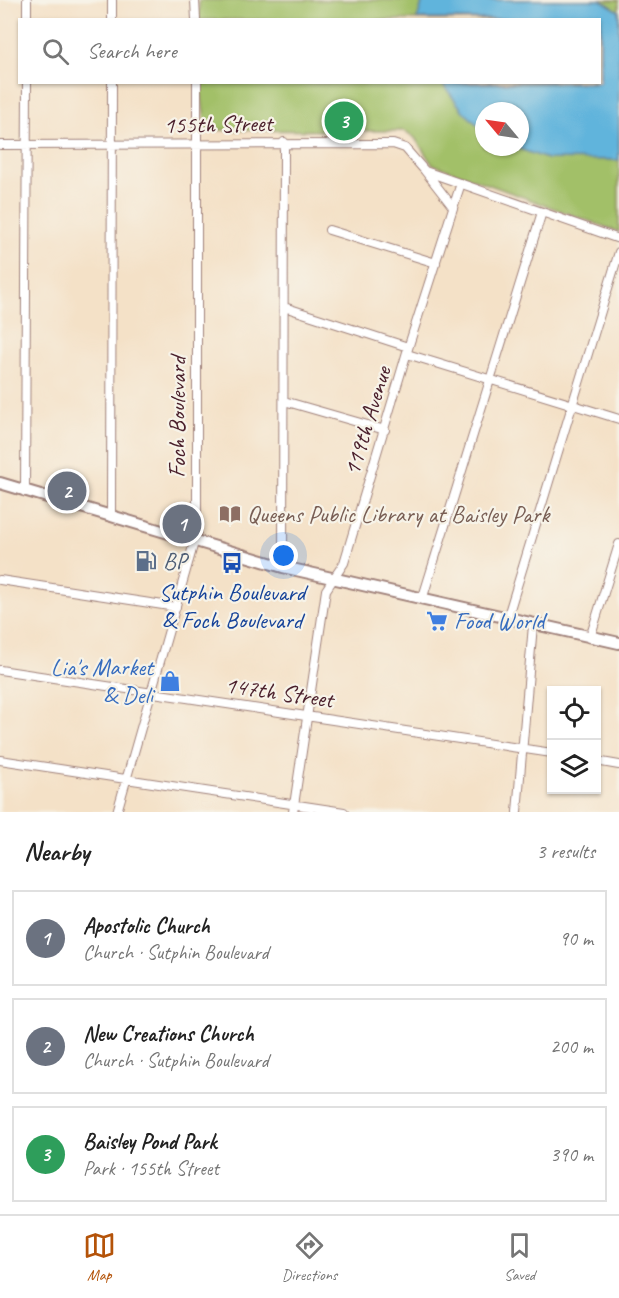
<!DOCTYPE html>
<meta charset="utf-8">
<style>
:root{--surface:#fff;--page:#f2f2f2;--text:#222;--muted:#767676;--line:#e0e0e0;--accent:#b45309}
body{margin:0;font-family:Caveat,sans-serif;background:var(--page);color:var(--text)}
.controls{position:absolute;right:18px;bottom:18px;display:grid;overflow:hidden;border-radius:0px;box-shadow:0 2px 4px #0004}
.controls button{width:54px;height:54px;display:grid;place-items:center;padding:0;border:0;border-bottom:2px solid var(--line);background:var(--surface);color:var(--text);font:30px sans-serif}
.compass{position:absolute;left:475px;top:102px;width:54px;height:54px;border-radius:50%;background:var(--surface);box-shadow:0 2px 4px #0004;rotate:299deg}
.you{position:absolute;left:284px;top:556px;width:21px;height:21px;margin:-15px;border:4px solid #fff;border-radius:50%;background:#1a73e8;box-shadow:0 0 0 9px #1a73e833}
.badge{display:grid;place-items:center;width:39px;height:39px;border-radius:50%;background:var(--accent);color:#fff;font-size:20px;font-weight:700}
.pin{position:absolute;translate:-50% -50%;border:3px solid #fff;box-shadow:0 2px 6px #0006}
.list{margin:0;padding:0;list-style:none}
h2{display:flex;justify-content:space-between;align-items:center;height:78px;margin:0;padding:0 24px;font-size:26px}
h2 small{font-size:20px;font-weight:400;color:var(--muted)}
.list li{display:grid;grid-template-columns:39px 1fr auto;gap:18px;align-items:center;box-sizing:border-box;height:96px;margin:0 12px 12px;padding:0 12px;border:2px solid var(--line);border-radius:0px}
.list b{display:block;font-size:22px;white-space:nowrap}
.list p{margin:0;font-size:20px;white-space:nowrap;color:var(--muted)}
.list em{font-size:20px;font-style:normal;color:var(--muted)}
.icon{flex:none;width:33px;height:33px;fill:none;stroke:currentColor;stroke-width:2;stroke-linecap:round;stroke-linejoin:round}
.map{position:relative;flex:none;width:619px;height:812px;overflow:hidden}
.search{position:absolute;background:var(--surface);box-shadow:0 2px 4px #0004;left:18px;right:18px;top:18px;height:66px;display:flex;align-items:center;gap:15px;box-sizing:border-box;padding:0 21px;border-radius:0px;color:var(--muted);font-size:22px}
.sheet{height:402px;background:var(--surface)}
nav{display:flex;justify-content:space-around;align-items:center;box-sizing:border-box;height:84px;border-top:2px solid var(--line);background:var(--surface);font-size:16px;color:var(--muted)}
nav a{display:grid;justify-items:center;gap:3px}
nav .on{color:var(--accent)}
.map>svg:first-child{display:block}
</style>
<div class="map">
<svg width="619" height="812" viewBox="0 0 619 812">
<rect width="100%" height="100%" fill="#f7f3e8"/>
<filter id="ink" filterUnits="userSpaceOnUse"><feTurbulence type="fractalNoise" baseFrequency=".0167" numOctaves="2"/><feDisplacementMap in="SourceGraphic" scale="12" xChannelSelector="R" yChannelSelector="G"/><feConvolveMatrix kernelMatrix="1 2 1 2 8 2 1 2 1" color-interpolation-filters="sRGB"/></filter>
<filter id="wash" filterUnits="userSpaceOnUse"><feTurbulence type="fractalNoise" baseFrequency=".008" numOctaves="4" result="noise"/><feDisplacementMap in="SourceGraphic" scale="24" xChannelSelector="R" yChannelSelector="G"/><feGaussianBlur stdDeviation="1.35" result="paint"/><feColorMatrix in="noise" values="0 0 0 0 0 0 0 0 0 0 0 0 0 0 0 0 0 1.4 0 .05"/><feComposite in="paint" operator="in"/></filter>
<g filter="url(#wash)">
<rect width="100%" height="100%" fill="#f4e1c7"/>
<path fill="#a2c067" stroke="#767049" stroke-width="1.5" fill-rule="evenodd" d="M199 0H619V232L432 164 415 138 405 131 206 130 200 83 600 82V20H199ZM484 111H520V147H484Z"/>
<path fill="#60b4dc" stroke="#556a84" stroke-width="1.5" d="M423 0H601L619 11V160L547 159 514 147H520V111H484V131L463 111 442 83 600 82V20L417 19Z"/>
</g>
<g filter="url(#ink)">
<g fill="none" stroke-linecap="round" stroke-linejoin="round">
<defs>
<path id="street" d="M195 0 196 20
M27 20V0
M112 20V0
M0 145 393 144 405 148 425 171 619 239
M425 171 453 207
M329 230 436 263
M284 307 408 347
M407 354 619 419
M284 401 385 430
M25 492 27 82
M111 517 112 82
M283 567 284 142
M0 580 176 607
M422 600 542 212
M507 619 619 252
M590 638 619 544
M0 670 552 753
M0 760 344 812
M596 761 619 765
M117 812 197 532V82
M293 812 326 590 344 563 410 342 461 183
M517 812 533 625"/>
<path id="secondary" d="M0 483 283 567 619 643"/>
</defs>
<use href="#street" stroke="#9f8079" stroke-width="10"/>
<use href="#secondary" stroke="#9f8079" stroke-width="14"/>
<use href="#street" stroke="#fff" stroke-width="8"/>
<use href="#secondary" stroke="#fff" stroke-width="10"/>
</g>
</g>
<defs>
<symbol id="library-bare" viewBox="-9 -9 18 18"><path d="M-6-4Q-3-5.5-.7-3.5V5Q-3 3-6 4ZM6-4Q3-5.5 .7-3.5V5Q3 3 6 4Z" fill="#8d6e63" stroke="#f7f3e8" stroke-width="2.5" paint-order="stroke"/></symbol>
<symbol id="fuel-bare" viewBox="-9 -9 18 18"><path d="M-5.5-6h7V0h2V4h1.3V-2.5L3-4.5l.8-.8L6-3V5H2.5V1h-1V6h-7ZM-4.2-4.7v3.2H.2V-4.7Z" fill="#5c6f8a" stroke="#f7f3e8" stroke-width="2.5" paint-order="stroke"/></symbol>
<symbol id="bus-bare" viewBox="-9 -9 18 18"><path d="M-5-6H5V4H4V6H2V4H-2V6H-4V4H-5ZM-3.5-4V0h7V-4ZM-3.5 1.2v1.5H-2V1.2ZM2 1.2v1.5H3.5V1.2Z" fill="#1a4fb4" stroke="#f7f3e8" stroke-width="2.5" paint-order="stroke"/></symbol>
<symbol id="supermarket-bare" viewBox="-9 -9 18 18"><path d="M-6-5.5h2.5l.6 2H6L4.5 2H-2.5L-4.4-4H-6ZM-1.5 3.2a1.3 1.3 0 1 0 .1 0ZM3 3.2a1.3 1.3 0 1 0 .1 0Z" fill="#3f7fe0" stroke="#f7f3e8" stroke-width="2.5" paint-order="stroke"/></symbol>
<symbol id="shop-bare" viewBox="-9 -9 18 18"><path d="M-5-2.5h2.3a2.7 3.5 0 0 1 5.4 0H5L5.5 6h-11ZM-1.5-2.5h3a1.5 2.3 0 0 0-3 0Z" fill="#3f7fe0" stroke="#f7f3e8" stroke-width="2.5" paint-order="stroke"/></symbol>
</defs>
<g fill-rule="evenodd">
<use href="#library-bare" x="215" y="499" width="30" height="30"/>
<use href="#fuel-bare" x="131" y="546" width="30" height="30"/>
<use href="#bus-bare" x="217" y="548" width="30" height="30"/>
<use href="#supermarket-bare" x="422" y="606" width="30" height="30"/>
<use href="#shop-bare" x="155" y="666" width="30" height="30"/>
</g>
<g text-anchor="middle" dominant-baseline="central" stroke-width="4.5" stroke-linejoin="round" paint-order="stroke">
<g font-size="24" fill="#4a1f2b" stroke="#f7f3e8">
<text transform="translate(218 124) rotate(-1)">155th Street</text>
<text transform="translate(177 417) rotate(-90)">Foch Boulevard</text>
<text transform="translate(367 421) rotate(-73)">119th Avenue</text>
<text transform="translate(279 692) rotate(8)">147th Street</text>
</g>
<g font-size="24" fill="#785e54" stroke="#f7f3e8" text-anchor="start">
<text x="247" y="514">Queens Public Library at Baisley Park</text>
</g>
<g font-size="24" fill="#4e5e75" stroke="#f7f3e8" text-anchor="start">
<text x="163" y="561">BP</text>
</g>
<g font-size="24" fill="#164399" stroke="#f7f3e8">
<text x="232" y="592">Sutphin Boulevard<tspan x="232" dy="28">&amp; Foch Boulevard</tspan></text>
</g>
<g font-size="24" fill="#366cbe" stroke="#f7f3e8" text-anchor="start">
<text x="454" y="621">Food World</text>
<text x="153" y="667" text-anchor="end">Lia's Market<tspan x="153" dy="28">&amp; Deli</tspan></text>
</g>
</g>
</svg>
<div class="controls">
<button><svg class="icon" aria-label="locate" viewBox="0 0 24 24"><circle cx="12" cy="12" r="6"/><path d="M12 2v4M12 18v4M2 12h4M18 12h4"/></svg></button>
<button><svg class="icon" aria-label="layers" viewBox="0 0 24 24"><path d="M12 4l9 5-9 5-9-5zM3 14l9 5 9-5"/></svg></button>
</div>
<svg class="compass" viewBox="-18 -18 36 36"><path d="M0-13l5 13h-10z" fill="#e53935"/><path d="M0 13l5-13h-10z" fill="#767676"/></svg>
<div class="you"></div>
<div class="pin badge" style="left:182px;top:524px;background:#6b7280">1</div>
<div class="pin badge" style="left:67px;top:491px;background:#6b7280">2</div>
<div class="pin badge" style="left:344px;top:121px;background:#2e9e5b">3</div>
<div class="search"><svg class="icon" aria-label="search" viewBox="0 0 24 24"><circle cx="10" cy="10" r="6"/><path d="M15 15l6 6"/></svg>Search here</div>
</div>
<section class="sheet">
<h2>Nearby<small>3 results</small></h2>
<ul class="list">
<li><span class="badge" style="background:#6b7280">1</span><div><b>Apostolic Church</b><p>Church · Sutphin Boulevard</p></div><em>90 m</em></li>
<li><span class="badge" style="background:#6b7280">2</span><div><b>New Creations Church</b><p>Church · Sutphin Boulevard</p></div><em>200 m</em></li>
<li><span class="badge" style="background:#2e9e5b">3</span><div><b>Baisley Pond Park</b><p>Park · 155th Street</p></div><em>390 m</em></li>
</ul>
</section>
<nav>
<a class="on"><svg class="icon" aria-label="map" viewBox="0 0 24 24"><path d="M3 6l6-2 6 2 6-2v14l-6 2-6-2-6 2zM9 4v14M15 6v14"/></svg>Map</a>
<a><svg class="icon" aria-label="directions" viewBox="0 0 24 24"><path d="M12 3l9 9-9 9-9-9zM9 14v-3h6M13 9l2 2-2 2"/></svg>Directions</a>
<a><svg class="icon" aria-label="saved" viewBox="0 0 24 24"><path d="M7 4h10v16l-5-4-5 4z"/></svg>Saved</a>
</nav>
